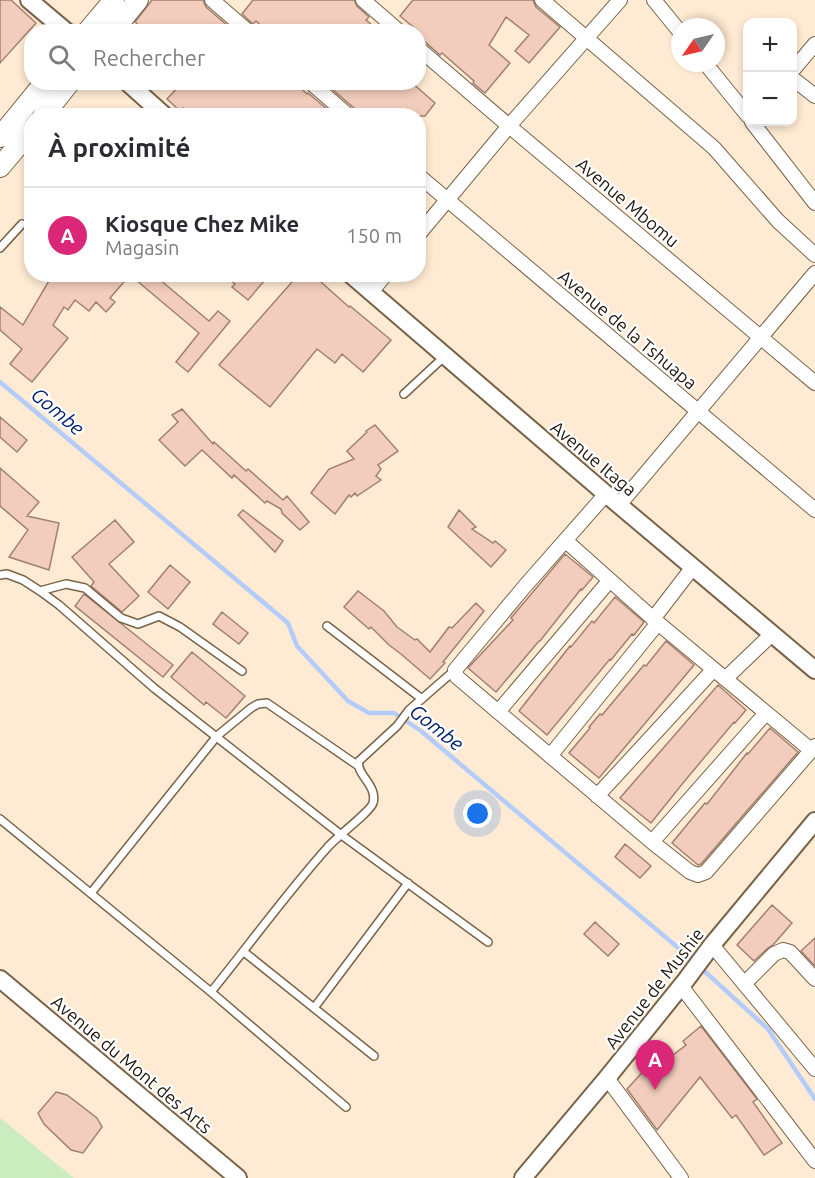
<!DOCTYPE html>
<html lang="fr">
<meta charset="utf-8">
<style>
:root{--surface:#fff;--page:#f7f7f7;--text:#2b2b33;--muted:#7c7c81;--line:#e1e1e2;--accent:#db2777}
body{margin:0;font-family:Ubuntu,sans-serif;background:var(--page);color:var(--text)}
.controls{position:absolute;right:18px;top:18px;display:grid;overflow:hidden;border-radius:12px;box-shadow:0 3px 9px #0003}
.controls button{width:54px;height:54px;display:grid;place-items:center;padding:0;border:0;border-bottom:2px solid var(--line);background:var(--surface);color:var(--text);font:30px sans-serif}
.compass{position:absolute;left:671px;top:18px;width:54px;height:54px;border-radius:50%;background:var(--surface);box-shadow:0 3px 9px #0003;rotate:236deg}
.you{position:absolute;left:478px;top:814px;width:21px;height:21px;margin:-15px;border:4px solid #fff;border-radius:50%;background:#1a73e8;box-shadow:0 0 0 9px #1a73e833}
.badge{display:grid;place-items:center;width:39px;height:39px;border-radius:50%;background:var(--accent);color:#fff;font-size:20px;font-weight:700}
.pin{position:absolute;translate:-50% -50px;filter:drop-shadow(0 2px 3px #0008)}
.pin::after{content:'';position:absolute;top:32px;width:21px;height:18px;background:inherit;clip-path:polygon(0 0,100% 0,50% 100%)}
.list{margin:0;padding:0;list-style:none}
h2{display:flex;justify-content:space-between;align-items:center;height:78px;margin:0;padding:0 24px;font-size:26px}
h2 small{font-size:20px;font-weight:400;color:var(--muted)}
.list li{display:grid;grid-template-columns:39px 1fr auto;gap:18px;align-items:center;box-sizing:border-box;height:96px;padding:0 24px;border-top:2px solid var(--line)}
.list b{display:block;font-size:22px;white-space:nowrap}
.list p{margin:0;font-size:20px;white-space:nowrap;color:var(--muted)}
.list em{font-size:20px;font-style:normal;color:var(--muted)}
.icon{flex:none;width:33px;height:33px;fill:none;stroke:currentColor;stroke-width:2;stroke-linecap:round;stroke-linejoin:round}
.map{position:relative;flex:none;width:815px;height:1178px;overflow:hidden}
.search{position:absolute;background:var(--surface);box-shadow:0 3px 9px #0003;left:24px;top:24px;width:402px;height:66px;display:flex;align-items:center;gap:15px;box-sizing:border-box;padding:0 21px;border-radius:24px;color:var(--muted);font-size:22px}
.panel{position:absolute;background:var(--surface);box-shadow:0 3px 9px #0003;left:24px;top:108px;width:402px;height:174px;border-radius:24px}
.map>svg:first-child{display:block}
</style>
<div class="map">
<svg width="815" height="1178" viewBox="0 0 815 1178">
<rect width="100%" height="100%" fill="#ffebd3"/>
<path fill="#cbecbe" d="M0 1118 74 1178H0Z"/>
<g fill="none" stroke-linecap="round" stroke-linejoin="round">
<path stroke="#b4ccf9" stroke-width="4.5" d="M0 382 288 623 297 646 348 701 369 713H394L421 731 695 962
M701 968 768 1029 815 1099"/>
</g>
<path fill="#f2cdbd" stroke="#a28071" stroke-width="1.5" d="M0 0H11L36 23 0 63Z
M152 0H203L206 7 235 32H147L135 22Z
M253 0H354L357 6 369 17 366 20 380 32H268L256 21 253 24 242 14Z
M413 0H533L536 7 560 27 529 63 515 51 529 35 506 17 489 45 510 63 485 93 473 83 474 81 442 53 440 55 424 41 418 39V31L400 16Z
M183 82H294L307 94 308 93 335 116H192L183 108 180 111 167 99Z
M324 82H411L435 103 425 116H358L355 109Z
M53 274H153L209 321 218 311 230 321 188 372 176 362 199 333 130 275 110 298 115 302 106 312 96 302 89 311 75 300 68 310 64 307 53 325 68 338 32 382 10 364 22 349 0 330V307L23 325Z
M222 274H270L248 300 232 287 235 284Z
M299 274H312L349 307 350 306 391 340 363 372 342 354 335 363 317 349 270 407 219 365Z
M182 409 213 444 214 442 246 471 248 469 283 500 287 496 309 522 300 530 282 513 281 509 267 501 265 503 234 475 232 478 202 450 185 466 159 440 178 422 172 415Z
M0 417 27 440 17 452 0 437Z
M375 425 398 451 378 465 381 469 376 476 381 480 357 496 355 493 351 497 349 495 335 514 311 493 329 469 354 459 347 451 367 432 366 431Z
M0 468 39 502 27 516 59 523 49 570 9 557 28 530 0 506Z
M243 510 283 541 275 552 238 515Z
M459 510 476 527 472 529 493 543 495 541 506 550 491 567 448 527Z
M115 520 134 542 109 564 139 596 122 612 91 586 94 582 72 557Z
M565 554 593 577 582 590 581 589 540 641H539L496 692 468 668 513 620 511 618Z
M170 565 190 582 168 609 148 592Z
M358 591 384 611 397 627 415 640 417 639 430 652 449 627 452 628 476 603 484 611 443 662 445 663 430 679 401 654 389 645 371 627 369 629 344 607Z
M84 594 173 665 163 677 75 606Z
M615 597 644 622 634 635 632 634 611 660 610 659 547 735 519 711 570 646 571 647 592 621 594 623Z
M222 612 248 633 239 644 213 624Z
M666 641 694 665 599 778 569 753 590 728 589 727 600 714 602 715 644 665 646 666Z
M192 652 245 696 226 718 206 702 204 705 171 677Z
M718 685 746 710 735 723 734 722 683 783 651 823 620 798Z
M770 728 798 752 701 864 698 865 672 843 705 803 707 804 747 753 748 754Z
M625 844 651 866 640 878 615 857Z
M772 905 792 923 773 945 768 948 754 961 737 945Z
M595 922 619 944 608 956 584 934Z
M815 938V966L801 951Z
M701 1026 757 1099 753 1102 782 1143 764 1155 736 1115 732 1118 700 1077 657 1130 627 1089 659 1054 665 1061 686 1045 683 1041Z
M56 1092 67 1095 97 1118 102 1127 83 1153 71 1150 44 1124 38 1113Z"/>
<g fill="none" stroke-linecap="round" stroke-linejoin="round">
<defs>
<path id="service" d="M0 248 22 224
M404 394 445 356
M0 575 7 574 23 580 40 591 59 605 154 688 340 834 488 942
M40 591 66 584 85 588 121 618 138 624 159 616 180 627 242 671
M327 626 422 699
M0 819 211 992 346 1107
M91 893 217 736 251 708 258 704 267 703 357 765
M244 952 374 1056
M211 992C250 944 286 894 327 848 335 838 371 811 373 803 378 785 355 774 359 761L397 726 409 710 455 670
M314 1008 408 883"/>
<path id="minor" d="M212 0 249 32
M363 0 400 32
M542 0 714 148 778 221 815 255
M654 0 680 32
M418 48 509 126 815 383
M705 63 748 116
M792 71 815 44
M792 78 815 96
M310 82 349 116
M752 122 815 203
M418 175 815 510
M418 235 509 126 620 0
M371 292 386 274
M606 494 525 586 455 670 457 677 652 842 690 872 698 875 706 872 815 746
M619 505 815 273
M566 541 658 623 811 750
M653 619 693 567
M725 679 772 634
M498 712 610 580
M550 756 658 623
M597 796 713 670
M652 842 766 713
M712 945 815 1069
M744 984 774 954 783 950 790 952 815 979
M681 986 815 1161
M607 1078 681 1178"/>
<path id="tertiary" d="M29 0 67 32
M127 82 165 116
M350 274 606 494 815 670
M0 979 238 1178
M523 1178 607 1078 686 980 712 945 815 821"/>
<path id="secondary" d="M87 32 114 0
M112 32 138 0
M43 116 70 82
M0 137 45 82
M0 167 32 129"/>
</defs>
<use href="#service" stroke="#796349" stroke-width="10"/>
<use href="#minor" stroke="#796349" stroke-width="16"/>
<use href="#tertiary" stroke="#796349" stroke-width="20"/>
<use href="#secondary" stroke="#796349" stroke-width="22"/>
<use href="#service" stroke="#fff" stroke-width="7"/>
<use href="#minor" stroke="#fff" stroke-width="14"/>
<use href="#tertiary" stroke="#fff" stroke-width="16"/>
<use href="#secondary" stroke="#fff" stroke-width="20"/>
</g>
<g text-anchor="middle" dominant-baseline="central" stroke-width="4.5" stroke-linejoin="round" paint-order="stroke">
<g font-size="18" fill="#1f170c" stroke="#fff">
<text transform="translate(628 202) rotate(40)">Avenue Mbomu</text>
<text transform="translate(628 329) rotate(40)">Avenue de la Tshuapa</text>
<text transform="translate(594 458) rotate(40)">Avenue Itaga</text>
<text transform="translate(654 988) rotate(-52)">Avenue de Mushie</text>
<text transform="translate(132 1064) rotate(40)">Avenue du Mont des Arts</text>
</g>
<g font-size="20" font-style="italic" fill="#032274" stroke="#fff">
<text transform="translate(58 411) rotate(40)">Gombe</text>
<text transform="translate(437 727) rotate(38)">Gombe</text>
</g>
</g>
</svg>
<div class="controls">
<button>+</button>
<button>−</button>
</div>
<svg class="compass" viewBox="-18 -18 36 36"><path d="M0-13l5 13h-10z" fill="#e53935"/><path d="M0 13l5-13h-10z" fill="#7c7c81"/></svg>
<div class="you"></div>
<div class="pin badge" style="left:655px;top:1090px">A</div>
<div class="search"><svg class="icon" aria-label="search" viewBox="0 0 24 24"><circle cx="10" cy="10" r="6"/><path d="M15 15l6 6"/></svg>Rechercher</div>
<section class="panel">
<h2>À proximité<small></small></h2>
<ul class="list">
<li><span class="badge">A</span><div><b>Kiosque Chez Mike</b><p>Magasin</p></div><em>150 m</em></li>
</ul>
</section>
</div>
